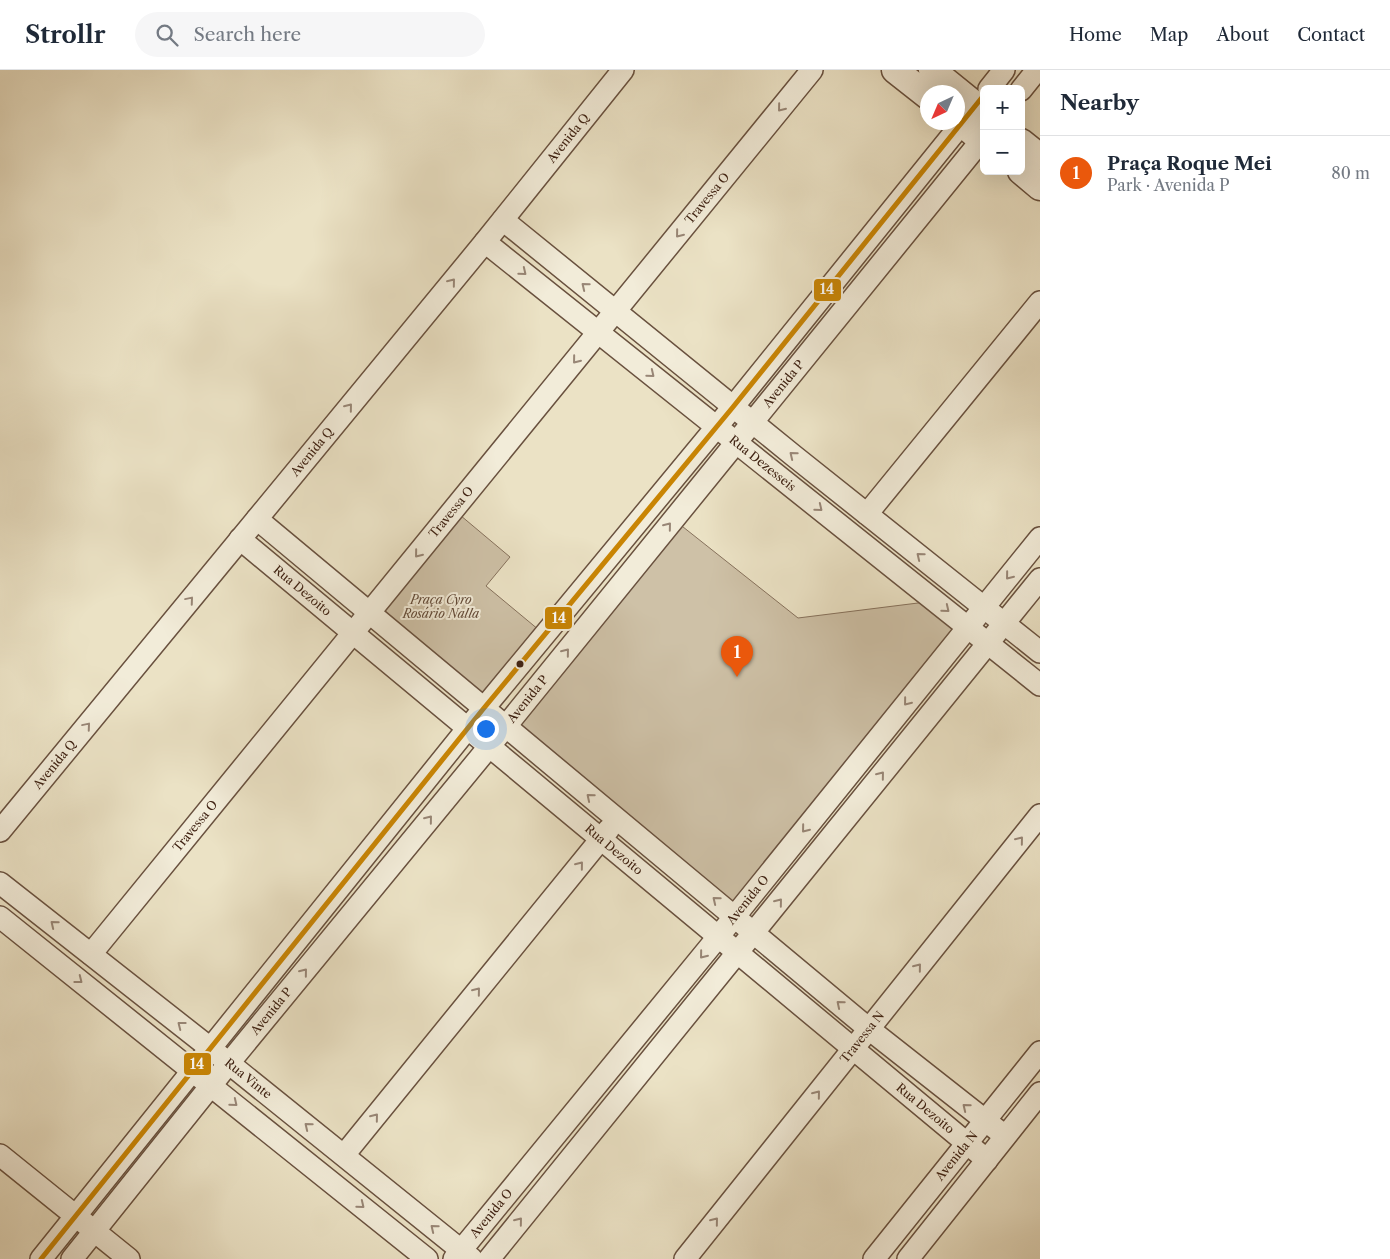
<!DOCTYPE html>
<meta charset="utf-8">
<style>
:root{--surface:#fff;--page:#f6f6f7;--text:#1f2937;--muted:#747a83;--line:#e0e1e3;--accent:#ea580c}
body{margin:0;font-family:"Libre Caslon Text",serif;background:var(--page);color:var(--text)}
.controls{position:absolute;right:15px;top:15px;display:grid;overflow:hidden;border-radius:8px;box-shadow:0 5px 20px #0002}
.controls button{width:45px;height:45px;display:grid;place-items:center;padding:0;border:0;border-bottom:1px solid var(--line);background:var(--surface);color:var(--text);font:25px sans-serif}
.compass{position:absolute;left:920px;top:15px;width:45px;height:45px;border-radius:50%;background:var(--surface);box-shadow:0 5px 20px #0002;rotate:224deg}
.you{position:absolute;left:485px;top:658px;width:18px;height:18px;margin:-12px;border:4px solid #fff;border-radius:50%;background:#1a73e8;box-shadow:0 0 0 8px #1a73e833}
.badge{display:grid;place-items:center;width:32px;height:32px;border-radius:50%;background:var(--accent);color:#fff;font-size:16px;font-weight:700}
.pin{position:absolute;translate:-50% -41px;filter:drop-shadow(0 1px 2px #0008)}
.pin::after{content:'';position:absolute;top:26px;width:18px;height:15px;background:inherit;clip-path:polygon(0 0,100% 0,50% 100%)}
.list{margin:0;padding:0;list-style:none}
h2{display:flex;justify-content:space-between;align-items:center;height:65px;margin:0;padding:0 20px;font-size:21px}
h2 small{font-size:16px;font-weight:400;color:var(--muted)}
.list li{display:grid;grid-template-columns:32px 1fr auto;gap:15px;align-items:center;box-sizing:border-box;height:75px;padding:0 20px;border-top:1px solid var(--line)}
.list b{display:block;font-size:19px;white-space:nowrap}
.list p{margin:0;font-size:16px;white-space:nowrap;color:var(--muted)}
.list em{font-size:16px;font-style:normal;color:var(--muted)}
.icon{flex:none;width:28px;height:28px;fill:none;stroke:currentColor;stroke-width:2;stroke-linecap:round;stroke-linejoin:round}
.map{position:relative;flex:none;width:1040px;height:1189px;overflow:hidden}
header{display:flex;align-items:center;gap:30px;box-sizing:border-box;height:70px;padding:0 25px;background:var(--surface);border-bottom:1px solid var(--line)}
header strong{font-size:24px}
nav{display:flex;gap:28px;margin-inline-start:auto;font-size:18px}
.search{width:350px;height:45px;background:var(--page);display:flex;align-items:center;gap:12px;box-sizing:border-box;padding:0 18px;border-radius:28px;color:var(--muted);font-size:19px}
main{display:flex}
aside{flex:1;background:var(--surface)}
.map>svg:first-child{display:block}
</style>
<header>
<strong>Strollr</strong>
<div class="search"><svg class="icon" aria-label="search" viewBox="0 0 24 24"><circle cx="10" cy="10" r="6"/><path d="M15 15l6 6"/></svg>Search here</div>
<nav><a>Home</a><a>Map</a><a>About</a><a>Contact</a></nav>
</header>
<main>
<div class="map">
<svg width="1040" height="1189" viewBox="0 0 1040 1189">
<rect width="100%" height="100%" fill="#ebe2c5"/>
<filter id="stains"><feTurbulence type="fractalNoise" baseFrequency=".004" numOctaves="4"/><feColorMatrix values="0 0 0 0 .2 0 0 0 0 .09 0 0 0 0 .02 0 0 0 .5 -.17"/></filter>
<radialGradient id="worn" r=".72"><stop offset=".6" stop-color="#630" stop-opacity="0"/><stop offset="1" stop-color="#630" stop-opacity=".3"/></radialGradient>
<g fill="#cec1a7" stroke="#86715c">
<polygon points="454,440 510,487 486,516 545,565 484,638 370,543"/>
<polygon points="673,449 798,548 934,531 968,557 735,845 506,656"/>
</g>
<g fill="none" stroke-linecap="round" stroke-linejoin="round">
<defs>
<g id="minor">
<polyline points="989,19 1004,0"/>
<polyline points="1021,20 1037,0"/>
<polyline points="503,150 794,386 1040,582"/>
<path id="s1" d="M485 172 1040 615"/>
<polyline points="867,444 1040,232"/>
<polyline points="257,449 869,959 1005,1066"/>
<path id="s2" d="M240 469 987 1090"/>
<path id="s3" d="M0 761 485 172 623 0"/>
<path id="s4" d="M0 813 210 978 472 1189"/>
<polyline points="0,847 427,1189"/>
<path id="s5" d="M91 884 812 0"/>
<polyline points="0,1085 129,1189"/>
<polyline points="344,1085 609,759"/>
<polyline points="41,1189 484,638 733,337 971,42"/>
<path id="s6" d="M72 1189 229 993 506 656 984 67"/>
<path id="s7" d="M454 1189 718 867 1040 468"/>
<polyline points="489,1189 1040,509"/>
<path id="s8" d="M685 1189 1040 745"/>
<path id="s9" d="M874 1189 1040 982"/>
<polyline points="908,1189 1040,1023"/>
</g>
<g id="tertiary">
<polyline points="895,0 928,26"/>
<polyline points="932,0 984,42"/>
<polyline points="958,50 984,72"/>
<polyline points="1021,72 1040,87"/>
<polyline points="1021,101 1040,117"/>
</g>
</defs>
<use href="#minor" stroke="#69513f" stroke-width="24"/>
<use href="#tertiary" stroke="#69513f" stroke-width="29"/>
<use href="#minor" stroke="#f2ecd9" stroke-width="21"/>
<use href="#tertiary" stroke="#f2ecd9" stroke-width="26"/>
<defs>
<polyline id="bus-1" points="41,1189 484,638 733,337 984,25"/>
</defs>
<use href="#bus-1" stroke="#f2ecd9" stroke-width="9"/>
<use href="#bus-1" stroke="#c98504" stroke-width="5"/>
</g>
<defs><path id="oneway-chevron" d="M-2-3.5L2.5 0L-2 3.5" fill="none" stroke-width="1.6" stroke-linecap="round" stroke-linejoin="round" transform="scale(1.25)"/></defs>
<g stroke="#988676">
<use href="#oneway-chevron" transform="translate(781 38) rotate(129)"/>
<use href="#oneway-chevron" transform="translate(679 164) rotate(129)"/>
<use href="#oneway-chevron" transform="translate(523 202) rotate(39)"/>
<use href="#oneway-chevron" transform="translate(452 212) rotate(-51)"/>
<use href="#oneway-chevron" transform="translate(585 216) rotate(-141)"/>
<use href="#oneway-chevron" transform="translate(576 290) rotate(129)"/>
<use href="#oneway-chevron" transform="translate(651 304) rotate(39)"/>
<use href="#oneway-chevron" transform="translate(349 337) rotate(-51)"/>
<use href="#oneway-chevron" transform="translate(793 385) rotate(-141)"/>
<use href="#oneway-chevron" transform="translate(819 438) rotate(39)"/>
<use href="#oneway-chevron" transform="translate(668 456) rotate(-51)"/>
<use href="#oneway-chevron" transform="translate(418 484) rotate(129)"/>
<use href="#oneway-chevron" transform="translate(920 486) rotate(-141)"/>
<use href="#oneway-chevron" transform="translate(1009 506) rotate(129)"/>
<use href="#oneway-chevron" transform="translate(190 530) rotate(-50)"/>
<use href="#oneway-chevron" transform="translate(946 539) rotate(39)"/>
<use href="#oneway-chevron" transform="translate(566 582) rotate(-51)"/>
<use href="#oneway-chevron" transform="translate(907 632) rotate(129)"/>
<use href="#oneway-chevron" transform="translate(87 656) rotate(-50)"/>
<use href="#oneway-chevron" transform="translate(881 705) rotate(-51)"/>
<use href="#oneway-chevron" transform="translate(590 727) rotate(-140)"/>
<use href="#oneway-chevron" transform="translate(429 749) rotate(-51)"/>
<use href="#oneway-chevron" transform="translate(805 759) rotate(129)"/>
<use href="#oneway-chevron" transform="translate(1020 770) rotate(-51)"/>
<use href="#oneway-chevron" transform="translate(580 795) rotate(-51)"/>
<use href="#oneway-chevron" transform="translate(716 830) rotate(-141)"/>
<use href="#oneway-chevron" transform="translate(779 832) rotate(-51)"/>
<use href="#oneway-chevron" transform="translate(54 854) rotate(-141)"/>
<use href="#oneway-chevron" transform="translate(703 885) rotate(129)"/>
<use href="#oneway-chevron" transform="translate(918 897) rotate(-51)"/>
<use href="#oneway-chevron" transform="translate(304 902) rotate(-51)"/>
<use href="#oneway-chevron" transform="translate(79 910) rotate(38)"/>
<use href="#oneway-chevron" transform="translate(477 921) rotate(-51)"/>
<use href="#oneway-chevron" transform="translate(840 934) rotate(-140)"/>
<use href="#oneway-chevron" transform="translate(181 955) rotate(-142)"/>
<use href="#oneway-chevron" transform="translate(817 1024) rotate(-51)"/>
<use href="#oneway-chevron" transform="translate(234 1033) rotate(39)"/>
<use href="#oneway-chevron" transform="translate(966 1037) rotate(-141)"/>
<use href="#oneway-chevron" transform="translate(375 1047) rotate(-51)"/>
<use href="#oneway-chevron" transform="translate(308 1056) rotate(-141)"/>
<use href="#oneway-chevron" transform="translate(361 1135) rotate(39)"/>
<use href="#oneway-chevron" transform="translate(519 1151) rotate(-51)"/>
<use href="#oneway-chevron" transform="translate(715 1151) rotate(-51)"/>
<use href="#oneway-chevron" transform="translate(434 1158) rotate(-141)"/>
</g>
<circle fill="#3e2112" stroke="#f2ecd9" stroke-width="2" cx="520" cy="594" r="4.5"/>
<g text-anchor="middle" stroke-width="4" stroke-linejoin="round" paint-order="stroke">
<g font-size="12" fill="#3e2112" stroke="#f2ecd9">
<text dy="4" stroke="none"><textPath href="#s3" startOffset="896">Avenida Q</textPath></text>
<text dy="4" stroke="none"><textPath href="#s5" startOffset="975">Travessa O</textPath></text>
<text dy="4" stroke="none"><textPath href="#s6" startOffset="1128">Avenida P</textPath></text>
<text dy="4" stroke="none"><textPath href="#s3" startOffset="491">Avenida Q</textPath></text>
<text dy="4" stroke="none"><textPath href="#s1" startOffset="355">Rua Dezesseis</textPath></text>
<text dy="4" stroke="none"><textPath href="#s5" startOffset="570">Travessa O</textPath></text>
<text dy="4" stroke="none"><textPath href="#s2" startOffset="81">Rua Dezoito</textPath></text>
<text dy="4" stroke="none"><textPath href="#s6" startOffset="722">Avenida P</textPath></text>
<text dy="4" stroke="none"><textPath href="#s3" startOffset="86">Avenida Q</textPath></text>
<text dy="4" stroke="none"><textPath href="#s5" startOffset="165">Travessa O</textPath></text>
<text dy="4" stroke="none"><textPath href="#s2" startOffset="486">Rua Dezoito</textPath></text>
<text dy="4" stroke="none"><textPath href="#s7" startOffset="464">Avenida O</textPath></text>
<text dy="4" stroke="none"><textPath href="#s6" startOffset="318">Avenida P</textPath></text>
<text dy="4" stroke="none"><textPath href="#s8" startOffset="284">Travessa N</textPath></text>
<text dy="4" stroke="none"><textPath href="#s4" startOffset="316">Rua Vinte</textPath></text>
<text dy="4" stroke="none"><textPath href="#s2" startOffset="891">Rua Dezoito</textPath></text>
<text dy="4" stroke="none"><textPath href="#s9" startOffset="132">Avenida N</textPath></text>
<text dy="4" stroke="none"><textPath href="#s7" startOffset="59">Avenida O</textPath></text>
</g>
<g font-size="12" font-style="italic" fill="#624937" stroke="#f2ecd9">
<text x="441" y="534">Praça Cyro<tspan x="441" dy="14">Rosário Nalla</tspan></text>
</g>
</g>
<g stroke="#f2ecd9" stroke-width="2">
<rect x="813" y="208" width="29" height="24" rx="5" fill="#c98504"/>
<rect x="544" y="536" width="29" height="24" rx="5" fill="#c98504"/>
<rect x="183" y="982" width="29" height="24" rx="5" fill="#c98504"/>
</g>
<g font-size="14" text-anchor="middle" font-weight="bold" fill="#fff">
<text x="827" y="224">14</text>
<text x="559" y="553">14</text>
<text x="197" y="999">14</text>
</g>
<rect width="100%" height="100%" filter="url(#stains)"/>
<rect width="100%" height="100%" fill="url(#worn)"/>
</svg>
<div class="controls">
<button>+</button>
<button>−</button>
</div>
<svg class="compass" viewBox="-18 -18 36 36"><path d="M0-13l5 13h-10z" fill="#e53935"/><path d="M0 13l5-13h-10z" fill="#747a83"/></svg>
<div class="you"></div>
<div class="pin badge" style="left:737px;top:607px">1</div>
</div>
<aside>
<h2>Nearby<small></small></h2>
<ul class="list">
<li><span class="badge">1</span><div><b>Praça Roque Mei</b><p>Park · Avenida P</p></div><em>80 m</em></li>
</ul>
</aside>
</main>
